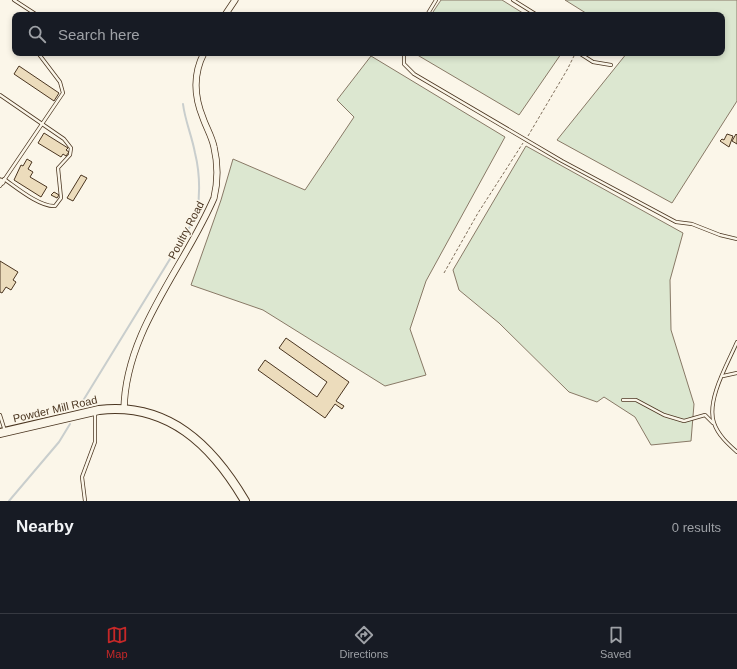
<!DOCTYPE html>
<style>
:root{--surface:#171b24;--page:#20242c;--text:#f1f3f6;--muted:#9ea1a6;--line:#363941;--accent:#c62828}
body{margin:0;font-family:Helvetica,sans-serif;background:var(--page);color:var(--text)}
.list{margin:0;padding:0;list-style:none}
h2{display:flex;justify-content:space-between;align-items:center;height:52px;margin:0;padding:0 16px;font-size:17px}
h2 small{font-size:13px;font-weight:400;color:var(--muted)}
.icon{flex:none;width:22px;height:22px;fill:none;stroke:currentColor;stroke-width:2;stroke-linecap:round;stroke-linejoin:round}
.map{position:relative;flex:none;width:737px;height:501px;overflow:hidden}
.search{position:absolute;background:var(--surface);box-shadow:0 2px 6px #0003;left:12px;right:12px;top:12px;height:44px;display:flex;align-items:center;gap:10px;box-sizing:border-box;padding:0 14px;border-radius:8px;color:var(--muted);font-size:15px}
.sheet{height:112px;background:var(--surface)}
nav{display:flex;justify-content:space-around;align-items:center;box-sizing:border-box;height:56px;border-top:1px solid var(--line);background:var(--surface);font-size:11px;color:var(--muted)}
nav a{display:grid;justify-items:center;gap:2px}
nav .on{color:var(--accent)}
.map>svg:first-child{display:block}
</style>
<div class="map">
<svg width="737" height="501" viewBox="0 0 737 501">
<rect width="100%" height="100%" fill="#fbf6e9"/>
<g fill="#dce7d0" stroke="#887966">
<polygon points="441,0 502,0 526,15 431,15"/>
<polygon points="565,0 737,0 737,101 672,203 557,140 627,53 722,53 722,15 589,15"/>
<polygon points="414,53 561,53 561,54 519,115"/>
<polygon points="371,56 505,137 426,281 410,329 426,375 385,386 263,310 191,285 221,200 233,159 305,190 354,117 337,100"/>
<polygon points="526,146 683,233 670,280 671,330 694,404 691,441 651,445 635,417 604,397 597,402 569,392 499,323 459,290 453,270"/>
</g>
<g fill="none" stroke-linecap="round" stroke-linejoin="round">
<g stroke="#c9cecd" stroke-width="2">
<path d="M81 404 197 215C200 195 200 173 195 153 192 136 185 121 183 104"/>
<polyline points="9,501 59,442 70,424"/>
</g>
</g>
<g fill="#ecdcbc" stroke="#4a3520">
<polygon points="19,66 59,93 54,101 14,74"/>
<polygon points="44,133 68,148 66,150 69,152 66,156 63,154 61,157 38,143"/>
<polygon points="727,134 733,136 729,147 720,141 722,139 724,140"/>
<polygon points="736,134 737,135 737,144 732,141"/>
<polygon points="27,159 32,162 28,169 33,172 30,177 47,187 41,197 14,180 21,165 23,166"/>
<polygon points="81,175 87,178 73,201 67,198"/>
<polygon points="54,192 59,195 57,198 51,195"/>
<polygon points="0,261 18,272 13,280 16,282 11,290 6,287 2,293 0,292"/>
<polygon points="286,338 349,382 336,401 344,406 342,409 335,404 325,418 258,370 265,360 317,397 327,382 279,348"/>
</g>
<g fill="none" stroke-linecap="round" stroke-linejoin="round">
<defs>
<g id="lane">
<polyline points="14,0 37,15"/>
<polyline points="513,0 537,15"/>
<polyline points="427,15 436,0"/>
<polyline points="404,53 404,64 414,74 562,161 676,222 692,224 720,235 737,239"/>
<polyline points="579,53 593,62 611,65"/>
<path d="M0 95 64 139 71 148 70 155 58 168 61 198 55 206C40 207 17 188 4 179"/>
<polyline points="0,186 63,93 60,82 38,53"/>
<path d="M737 342C728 363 706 400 714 423 718 435 728 444 737 452"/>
<polyline points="723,376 737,373"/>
<polyline points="623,400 636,400 664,415 684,421 705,415 713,423"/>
<polyline points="0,415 5,431"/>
<polyline points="85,501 82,477 95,442 95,413"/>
</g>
<g id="street">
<polyline points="225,15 235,0"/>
<polyline points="0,181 2,182"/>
<path d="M124 410C125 331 184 268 214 198 218 181 218 164 214 147 212 137 206 127 203 118 194 96 193 74 204 53"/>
</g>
<path id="secondary" d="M0 433 99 410C168 402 212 445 245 501"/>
</defs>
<use href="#lane" stroke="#4a3520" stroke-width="4"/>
<use href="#street" stroke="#4a3520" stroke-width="7"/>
<use href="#secondary" stroke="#4a3520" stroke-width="10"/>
<g stroke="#7f6f5c" stroke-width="1" stroke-dasharray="3 2" stroke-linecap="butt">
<polyline points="528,136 567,70 575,54"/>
<polyline points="444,273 478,213 523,143"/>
</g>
<use href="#lane" stroke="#fbf6e9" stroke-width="2.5"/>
<use href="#street" stroke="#fbf6e9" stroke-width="5.5"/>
<use href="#secondary" stroke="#fbf6e9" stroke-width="8"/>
</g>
<g text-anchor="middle" stroke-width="3" stroke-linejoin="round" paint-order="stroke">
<g font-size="11" fill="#4a3520" stroke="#fbf6e9">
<text transform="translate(186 230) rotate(-62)" y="4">Poultry Road</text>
<text transform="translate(55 409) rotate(-13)" y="4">Powder Mill Road</text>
</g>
</g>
</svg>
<div class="search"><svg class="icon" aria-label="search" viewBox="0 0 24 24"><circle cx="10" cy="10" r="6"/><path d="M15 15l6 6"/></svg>Search here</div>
</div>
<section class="sheet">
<h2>Nearby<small>0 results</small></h2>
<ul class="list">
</ul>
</section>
<nav>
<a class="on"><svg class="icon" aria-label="map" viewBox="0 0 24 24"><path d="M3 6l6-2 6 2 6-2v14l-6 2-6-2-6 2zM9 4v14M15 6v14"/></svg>Map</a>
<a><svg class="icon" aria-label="directions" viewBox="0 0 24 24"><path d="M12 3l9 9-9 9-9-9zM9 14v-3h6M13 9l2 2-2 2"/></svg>Directions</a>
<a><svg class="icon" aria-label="saved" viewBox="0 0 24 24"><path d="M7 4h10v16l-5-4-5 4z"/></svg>Saved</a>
</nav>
